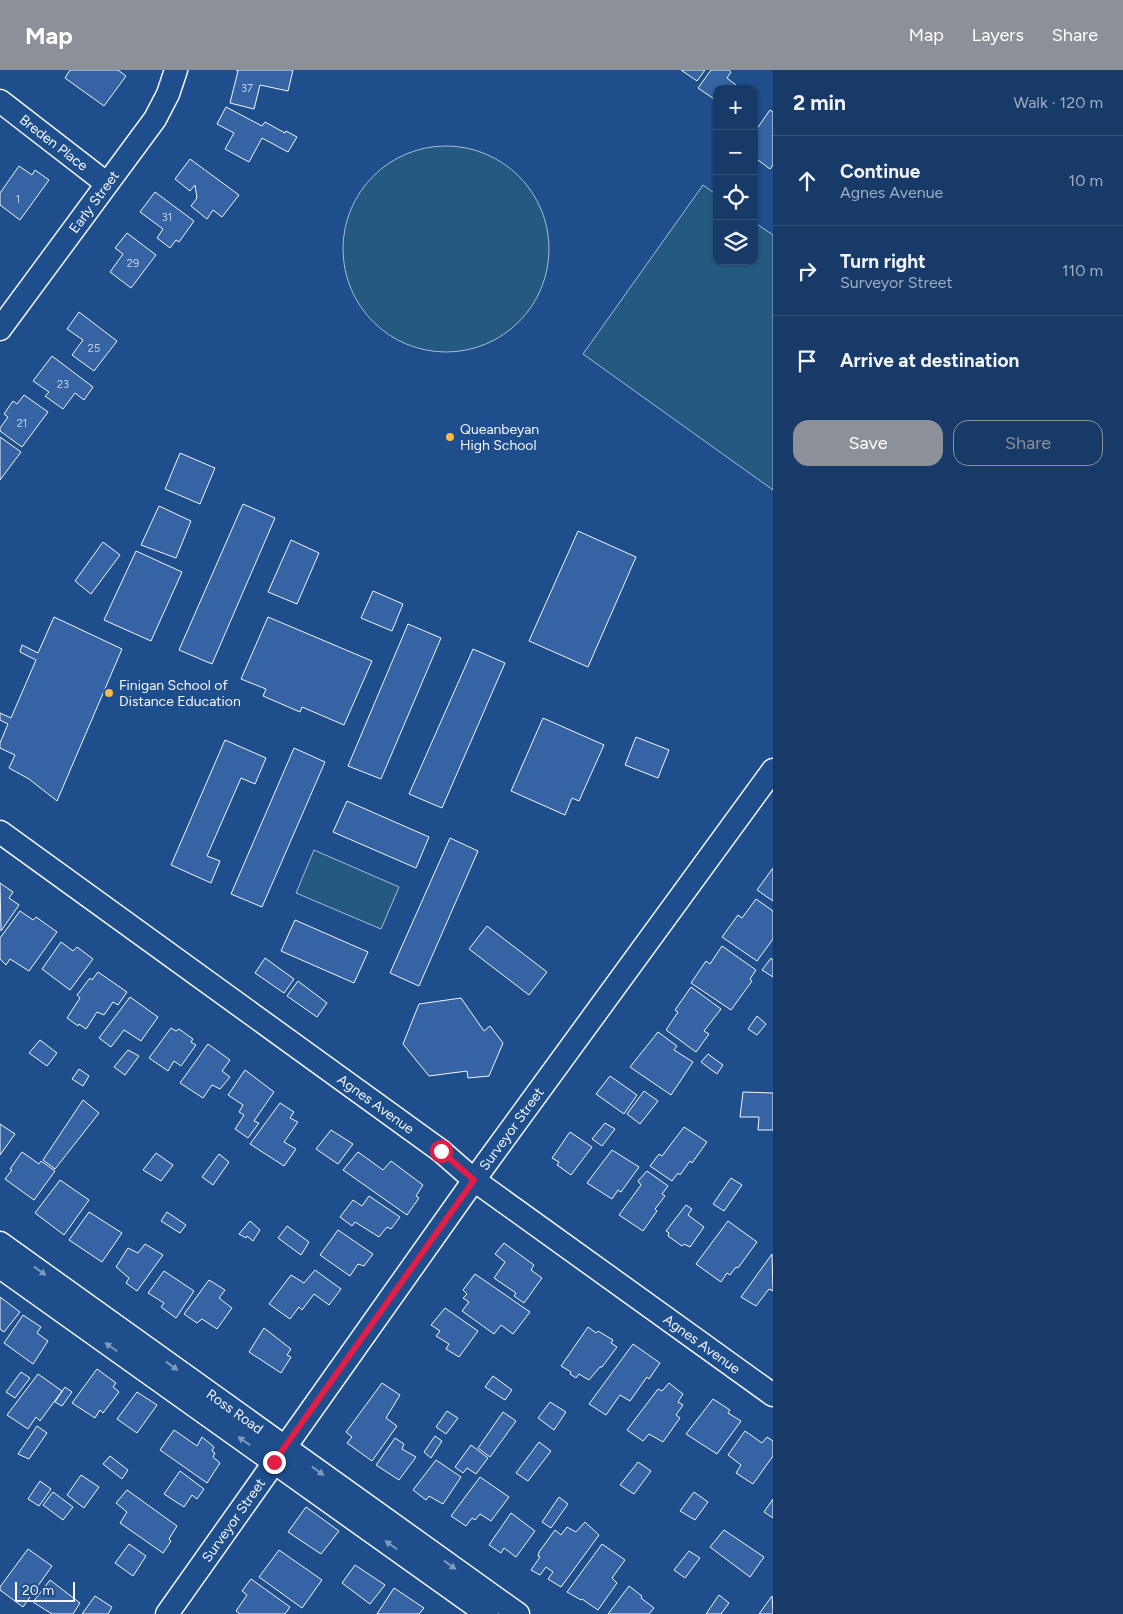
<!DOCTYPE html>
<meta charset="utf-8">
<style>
:root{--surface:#173a69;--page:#244571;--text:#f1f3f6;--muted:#9eadc0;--line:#36547d;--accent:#8c9099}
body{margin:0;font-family:Figtree,sans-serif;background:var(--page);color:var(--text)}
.controls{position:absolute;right:15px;top:15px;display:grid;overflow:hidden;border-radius:10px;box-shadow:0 1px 4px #0004}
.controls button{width:45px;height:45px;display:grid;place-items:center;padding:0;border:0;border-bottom:1px solid var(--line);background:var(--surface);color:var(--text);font:25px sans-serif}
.scale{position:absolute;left:15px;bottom:12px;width:60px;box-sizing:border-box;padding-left:5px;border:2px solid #f2f6ff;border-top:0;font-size:14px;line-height:18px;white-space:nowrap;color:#f2f6ff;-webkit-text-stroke:4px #1f4e8c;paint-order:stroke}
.stop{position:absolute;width:15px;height:15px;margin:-11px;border:4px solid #e11d48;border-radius:50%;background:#fff}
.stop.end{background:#e11d48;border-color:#fff;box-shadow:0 1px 5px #0008}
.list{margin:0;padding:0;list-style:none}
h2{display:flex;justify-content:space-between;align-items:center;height:65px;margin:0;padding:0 20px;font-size:21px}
h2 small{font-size:16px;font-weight:400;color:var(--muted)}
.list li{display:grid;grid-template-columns:32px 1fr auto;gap:15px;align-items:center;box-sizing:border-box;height:90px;padding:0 20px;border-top:1px solid var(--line)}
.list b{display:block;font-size:19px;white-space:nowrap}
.list p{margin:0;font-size:16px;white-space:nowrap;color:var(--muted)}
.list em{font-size:16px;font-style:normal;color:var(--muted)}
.actions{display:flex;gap:10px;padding:15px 20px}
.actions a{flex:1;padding:11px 0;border:1px solid var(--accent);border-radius:15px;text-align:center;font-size:18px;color:var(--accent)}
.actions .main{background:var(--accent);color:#fff}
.icon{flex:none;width:28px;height:28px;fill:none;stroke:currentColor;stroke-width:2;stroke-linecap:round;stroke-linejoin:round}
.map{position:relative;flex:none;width:773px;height:1544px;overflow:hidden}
header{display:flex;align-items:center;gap:30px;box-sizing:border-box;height:70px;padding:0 25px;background:var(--accent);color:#fff}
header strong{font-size:24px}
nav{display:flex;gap:28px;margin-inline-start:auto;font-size:18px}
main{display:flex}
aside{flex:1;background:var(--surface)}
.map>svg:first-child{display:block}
</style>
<header>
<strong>Map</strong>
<nav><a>Map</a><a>Layers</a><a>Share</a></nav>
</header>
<main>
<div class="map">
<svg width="773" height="1544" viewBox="0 0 773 1544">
<rect width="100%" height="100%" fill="#1f4e8c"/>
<g fill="#245a82" stroke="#a8bbd7">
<circle cx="446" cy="179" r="103"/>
<polygon points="703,115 717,125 717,191 754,191 754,152 773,165 773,420 583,284"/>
<polygon points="314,780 399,817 381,859 296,823"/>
</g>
<g fill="#3563a3" stroke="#f2f6ff">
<polygon points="70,0 118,0 126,6 104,36 65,8"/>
<polygon points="236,0 293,0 288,21 260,15 254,39 230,33 238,1"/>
<polygon points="681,0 705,0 697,11"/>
<polygon points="711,0 729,0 731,2 727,8 741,19 717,19 717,31 698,18"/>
<polygon points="226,37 262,56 265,52 285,63 286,61 297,67 288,82 262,68 249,92 225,79 234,63 217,54"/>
<polygon points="770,40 773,42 773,95 770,99 754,87 754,63"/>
<polygon points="190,89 239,125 222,147 213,140 207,149 191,136 197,128 195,115 190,121 175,109"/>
<polygon points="19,96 32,105 35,100 49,110 20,150 0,135 0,123"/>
<polygon points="155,122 194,151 179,172 176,170 170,178 157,168 163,159 140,142"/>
<polygon points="127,163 156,185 131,218 110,202 123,184 115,178"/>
<polygon points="79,242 117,271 94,301 72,285 83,270 67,259"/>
<polygon points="52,286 93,317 84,330 75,323 63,339 45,326 49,322 33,311"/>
<polygon points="24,325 48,342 22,377 0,361 0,358 8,347 4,344 13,331 17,334"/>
<polygon points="0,367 21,382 0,410"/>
<polygon points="180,383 215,398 200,434 165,419"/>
<polygon points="243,434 275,448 212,594 179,580"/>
<polygon points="159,436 191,451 176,488 141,475"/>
<polygon points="578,461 636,487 588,597 529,571"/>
<polygon points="291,470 319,483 297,534 268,522"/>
<polygon points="103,472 120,485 91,524 75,511"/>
<polygon points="136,481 182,502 151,571 104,550"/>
<polygon points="373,521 403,534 392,561 361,548"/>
<polygon points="54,547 122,579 57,731 29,709 9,698 15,685 0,678 0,673 8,654 0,650 0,643 11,648 36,590 20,582 22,575 38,583"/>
<polygon points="268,547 372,591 344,655 302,637 300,642 263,626 266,619 241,609"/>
<polygon points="408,554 441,568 381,709 348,696"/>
<polygon points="473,579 505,593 442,738 409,724"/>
<polygon points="543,648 604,675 579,731 572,728 565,745 511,721"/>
<polygon points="636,667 669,680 658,708 625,695"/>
<polygon points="225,670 266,688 255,714 241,708 207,786 220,791 211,813 171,795"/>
<polygon points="294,678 325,692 262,837 231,824"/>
<polygon points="347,731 429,767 416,798 333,762"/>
<polygon points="450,768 478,781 419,916 390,903"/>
<polygon points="773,798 773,831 757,820"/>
<polygon points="0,813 13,822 9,828 19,835 1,861"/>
<polygon points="756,829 773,841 773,869 757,891 722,867 738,845 742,848"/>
<polygon points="20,841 33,850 36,847 57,862 29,901 10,889 6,895 0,889 0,868"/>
<polygon points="295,850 368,882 354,913 281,881"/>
<polygon points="487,856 547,902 529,925 469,879"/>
<polygon points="61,872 73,881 77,877 93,889 70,920 42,899"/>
<polygon points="722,876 756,900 750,909 752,911 731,940 691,913 706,891 710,894"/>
<polygon points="265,888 294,909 284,923 255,903"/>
<polygon points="771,888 773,890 773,907 762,900"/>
<polygon points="98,902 127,922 118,935 113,932 104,945 97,942 86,959 79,954 78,956 67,948 80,928 77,925 90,908 92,910"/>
<polygon points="298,911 327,933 317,947 287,926"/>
<polygon points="691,917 721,939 704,961 709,964 696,982 666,960 678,942 675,940"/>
<polygon points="130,927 158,947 141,971 124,960 111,977 99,968"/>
<polygon points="461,928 484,961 490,956 503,973 489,1006 468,1008 467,1001 429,1006 403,974 419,934"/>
<polygon points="757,946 766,954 757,965 748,959"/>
<polygon points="171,958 176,961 179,959 193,969 191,972 196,975 181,996 174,991 168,1001 149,988"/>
<polygon points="658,962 677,976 674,980 693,992 671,1025 630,997"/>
<polygon points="40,970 57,983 47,996 29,983"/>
<polygon points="208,974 230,990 222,1001 230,1007 220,1019 212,1015 203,1028 180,1013"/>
<polygon points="128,980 139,986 125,1005 114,997"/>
<polygon points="708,984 723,995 717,1004 701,992"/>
<polygon points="79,999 89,1006 83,1016 72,1009"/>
<polygon points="245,1000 274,1022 254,1051 259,1053 248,1068 235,1059 244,1045 239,1042 243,1035 228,1025"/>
<polygon points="610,1006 637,1025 624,1044 596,1024"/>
<polygon points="644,1021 658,1031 640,1054 627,1044"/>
<polygon points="743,1022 773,1023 773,1060 758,1060 759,1047 740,1047"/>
<polygon points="83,1030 99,1043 55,1099 43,1090"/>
<polygon points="280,1033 294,1042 290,1048 298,1052 284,1072 296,1079 284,1096 250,1074"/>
<polygon points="605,1053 615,1059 602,1076 592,1069"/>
<polygon points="0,1054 15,1064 0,1085"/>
<polygon points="684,1057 707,1072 692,1093 690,1091 680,1105 678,1103 672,1111 650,1096 659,1084 662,1086"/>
<polygon points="331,1060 353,1074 338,1094 316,1079"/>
<polygon points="570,1062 592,1077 571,1105 557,1095 559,1092 552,1088"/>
<polygon points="612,1080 639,1097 621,1122 618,1120 612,1129 587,1113"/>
<polygon points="22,1082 39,1094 41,1091 55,1101 34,1130 5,1109 12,1100 10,1099"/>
<polygon points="358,1082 383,1100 391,1091 423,1115 416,1126 419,1128 407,1145 343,1100"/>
<polygon points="156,1083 173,1095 161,1111 143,1100"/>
<polygon points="219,1084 229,1092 213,1115 202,1107"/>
<polygon points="647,1101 668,1116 662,1124 665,1126 655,1139 657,1141 643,1161 619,1145 641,1115 638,1111"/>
<polygon points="731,1108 742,1115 724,1141 713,1134"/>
<polygon points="60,1110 89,1130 64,1165 35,1143"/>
<polygon points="369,1126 400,1147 391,1159 387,1157 379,1167 355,1152 352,1156 340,1147 353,1130 362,1136"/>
<polygon points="686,1135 692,1139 688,1145 704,1157 690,1177 684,1174 682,1176 668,1166 669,1163 666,1161"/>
<polygon points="89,1142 122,1163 102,1192 69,1170"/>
<polygon points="167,1142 186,1155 180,1163 161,1151"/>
<polygon points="250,1151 260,1160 253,1171 247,1166 246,1168 239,1164"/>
<polygon points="728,1151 757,1172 738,1198 736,1197 730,1205 727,1203 721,1212 696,1194"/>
<polygon points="287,1156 309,1172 301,1185 278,1168"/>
<polygon points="338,1160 373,1184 364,1196 358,1194 350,1206 320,1185"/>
<polygon points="504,1173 534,1195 531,1200 542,1208 524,1233 514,1226 516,1223 494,1208 505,1192 495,1184"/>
<polygon points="145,1174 163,1185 137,1221 126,1213 129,1208 116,1197 128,1178 138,1183"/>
<polygon points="772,1184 773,1221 769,1219 756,1236 741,1227"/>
<polygon points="315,1200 341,1219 329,1235 314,1224 302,1240 299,1237 290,1249 269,1234 291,1205 304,1213"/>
<polygon points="164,1201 194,1221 176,1248 161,1237 164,1233 148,1223"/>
<polygon points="475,1204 530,1242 513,1264 501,1255 494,1264 462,1241 469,1232 463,1228 467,1224 463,1220"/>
<polygon points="209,1210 225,1220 219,1228 232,1238 217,1259 202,1249 197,1253 184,1244"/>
<polygon points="0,1227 20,1242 4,1262 0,1259"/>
<polygon points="445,1238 478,1261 459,1287 446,1279 449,1274 436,1266 440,1261 431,1255"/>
<polygon points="23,1245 41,1257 37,1263 48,1271 33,1294 4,1273"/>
<polygon points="588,1257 596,1263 598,1261 613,1270 611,1273 617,1277 602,1297 600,1297 589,1310 579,1304 576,1308 570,1304 571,1302 561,1296"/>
<polygon points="264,1258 291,1279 287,1285 291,1287 281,1303 249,1282"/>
<polygon points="633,1274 660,1293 649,1309 647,1307 630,1331 620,1325 606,1345 589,1334"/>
<polygon points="97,1299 116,1313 113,1317 119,1322 103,1343 100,1340 95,1348 72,1333"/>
<polygon points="21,1302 30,1308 15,1328 6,1322"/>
<polygon points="38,1304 62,1321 40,1351 36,1347 28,1359 7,1345"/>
<polygon points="493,1306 512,1320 505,1330 485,1317"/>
<polygon points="382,1313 400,1325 386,1348 397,1356 372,1391 347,1373 352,1367 346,1362"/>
<polygon points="669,1313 683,1324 678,1332 683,1335 676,1345 680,1348 663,1372 649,1364 643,1371 627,1360 658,1319 662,1321"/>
<polygon points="65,1317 72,1322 62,1336 55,1332"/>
<polygon points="137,1322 157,1335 137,1363 117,1349"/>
<polygon points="713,1329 730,1340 728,1343 741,1351 717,1384 686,1364"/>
<polygon points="550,1332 566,1342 554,1360 538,1348"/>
<polygon points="447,1341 458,1348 446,1364 436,1357"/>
<polygon points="503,1342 516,1351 490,1387 478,1378"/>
<polygon points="37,1356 47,1363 29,1389 18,1384"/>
<polygon points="174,1360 197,1376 202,1367 214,1377 212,1381 215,1383 213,1387 220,1393 207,1413 160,1380"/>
<polygon points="745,1361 762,1373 767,1367 773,1371 773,1386 753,1414 736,1403 741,1395 728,1385"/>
<polygon points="435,1366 442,1371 431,1388 424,1382"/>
<polygon points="395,1368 404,1374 402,1379 416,1387 399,1410 376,1395"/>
<polygon points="539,1372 551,1381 528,1411 516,1403"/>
<polygon points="471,1375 488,1388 476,1404 467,1398 463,1403 455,1397"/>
<polygon points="110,1386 128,1400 122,1409 103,1394"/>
<polygon points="436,1390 461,1407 443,1434 429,1426 426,1430 413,1420"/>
<polygon points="638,1392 651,1401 634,1424 620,1415"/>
<polygon points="180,1401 204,1419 197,1429 192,1425 184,1437 164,1424"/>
<polygon points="81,1405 99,1417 84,1438 67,1425"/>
<polygon points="480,1407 509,1427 491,1451 480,1444 475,1450 472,1448 466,1456 451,1446"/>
<polygon points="40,1411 51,1419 39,1436 28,1429"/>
<polygon points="127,1420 177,1456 169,1469 171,1471 163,1483 120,1453 127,1442 116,1433"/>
<polygon points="53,1422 73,1437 63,1450 43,1435"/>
<polygon points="694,1422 708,1432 695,1450 680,1441"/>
<polygon points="559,1427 568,1434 551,1458 542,1452"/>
<polygon points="773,1429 773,1448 764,1442"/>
<polygon points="306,1437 339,1461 321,1484 288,1462"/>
<polygon points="511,1443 535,1461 516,1487 504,1478 501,1483 489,1475"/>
<polygon points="585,1452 599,1465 561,1517 548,1509 553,1502 546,1497 540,1505 531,1500 540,1487 538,1486 539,1482 555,1460 561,1465 567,1457 576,1462"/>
<polygon points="724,1460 764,1487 750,1507 710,1477"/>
<polygon points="129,1474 146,1486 133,1506 115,1493"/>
<polygon points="602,1474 625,1490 612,1508 617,1513 598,1540 582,1529 581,1530 567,1522"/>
<polygon points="28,1479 52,1496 23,1537 0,1520 0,1517"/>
<polygon points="279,1480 322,1510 302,1538 259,1507"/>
<polygon points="689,1481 700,1488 685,1508 674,1500"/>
<polygon points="355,1495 385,1515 370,1534 342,1513"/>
<polygon points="251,1509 290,1537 285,1544 240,1544 236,1541 247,1525 242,1521"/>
<polygon points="50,1510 80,1533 73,1544 52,1544 33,1532"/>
<polygon points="629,1516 642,1526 641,1528 654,1538 649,1544 608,1544"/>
<polygon points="394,1518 424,1538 419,1544 377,1544"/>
<polygon points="719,1525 729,1533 721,1544 706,1544"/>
<polygon points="95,1526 112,1537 108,1544 82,1544"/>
<polygon points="772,1526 773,1544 759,1544"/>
</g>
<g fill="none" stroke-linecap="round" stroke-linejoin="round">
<defs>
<g id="minor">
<path id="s1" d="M0 31 106 113"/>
<path id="s2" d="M0 259 155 49 168 24 176 0"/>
<path id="s3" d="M0 762 441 1081 474 1110 773 1325"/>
<path id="s4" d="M0 1173 518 1544"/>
<polyline points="0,1197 487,1544"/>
<path id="s5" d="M167 1544 474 1110 773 700"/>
</g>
</defs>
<use href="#minor" stroke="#f2f6ff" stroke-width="25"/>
<use href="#minor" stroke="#1f4e8c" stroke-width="22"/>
</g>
<defs><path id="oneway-solid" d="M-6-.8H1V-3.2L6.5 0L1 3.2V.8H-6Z" transform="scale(1.25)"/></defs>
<g fill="#7e9ac0">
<use href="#oneway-solid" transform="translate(40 1201) rotate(36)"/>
<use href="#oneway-solid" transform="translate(111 1277) rotate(-145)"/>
<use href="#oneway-solid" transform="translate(172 1296) rotate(36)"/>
<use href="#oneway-solid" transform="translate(244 1371) rotate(-145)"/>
<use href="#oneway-solid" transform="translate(318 1401) rotate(36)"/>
<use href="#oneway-solid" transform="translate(391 1475) rotate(-145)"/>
<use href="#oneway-solid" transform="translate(450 1495) rotate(36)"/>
</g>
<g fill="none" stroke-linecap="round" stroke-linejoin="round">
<polyline stroke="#e11d48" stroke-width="6" points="274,1392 474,1110 441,1081"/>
</g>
<g fill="#ffb74d" stroke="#1f4e8c" stroke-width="2">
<circle cx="450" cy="367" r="5"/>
<circle cx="109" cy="623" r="5"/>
</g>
<g text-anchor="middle" stroke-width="4" stroke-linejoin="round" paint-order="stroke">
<g font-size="11" fill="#c3d1e8">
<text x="247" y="22">37</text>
<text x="18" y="133">1</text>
<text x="167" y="151">31</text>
<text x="133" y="197">29</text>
<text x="94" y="282">25</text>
<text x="63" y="318">23</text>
<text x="22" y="357">21</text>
</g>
<g font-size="14" fill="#f2f6ff" stroke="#1f4e8c">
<text dy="5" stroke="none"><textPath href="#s1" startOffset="68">Breden Place</textPath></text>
<text dy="5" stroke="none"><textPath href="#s2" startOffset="158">Early Street</textPath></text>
<text dy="5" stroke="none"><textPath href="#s3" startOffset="464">Agnes Avenue</textPath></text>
<text dy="5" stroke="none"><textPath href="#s5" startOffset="595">Surveyor Street</textPath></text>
<text dy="5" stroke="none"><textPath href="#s3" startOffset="869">Agnes Avenue</textPath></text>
<text dy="5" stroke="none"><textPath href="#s4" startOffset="289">Ross Road</textPath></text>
<text dy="5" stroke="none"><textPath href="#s5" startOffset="115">Surveyor Street</textPath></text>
</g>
<g font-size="14" fill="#f2f6ff" stroke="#1f4e8c" text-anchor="start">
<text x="460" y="364">Queanbeyan<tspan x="460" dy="16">High School</tspan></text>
<text x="119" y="620">Finigan School of<tspan x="119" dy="16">Distance Education</tspan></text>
</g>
</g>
</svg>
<div class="controls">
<button>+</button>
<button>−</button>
<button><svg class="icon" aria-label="locate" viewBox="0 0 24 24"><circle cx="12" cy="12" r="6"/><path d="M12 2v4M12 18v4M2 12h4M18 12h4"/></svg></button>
<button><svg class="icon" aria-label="layers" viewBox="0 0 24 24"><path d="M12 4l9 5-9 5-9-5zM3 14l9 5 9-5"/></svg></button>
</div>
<div class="scale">20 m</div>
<div class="stop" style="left:441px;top:1081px"></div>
<div class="stop end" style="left:274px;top:1392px"></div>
</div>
<aside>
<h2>2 min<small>Walk · 120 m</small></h2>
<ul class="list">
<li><svg class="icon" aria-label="ahead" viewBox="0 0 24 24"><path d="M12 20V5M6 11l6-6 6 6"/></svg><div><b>Continue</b><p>Agnes Avenue</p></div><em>10 m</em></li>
<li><svg class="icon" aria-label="right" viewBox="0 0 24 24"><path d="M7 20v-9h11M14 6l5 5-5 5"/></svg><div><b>Turn right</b><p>Surveyor Street</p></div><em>110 m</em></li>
<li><svg class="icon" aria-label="arrive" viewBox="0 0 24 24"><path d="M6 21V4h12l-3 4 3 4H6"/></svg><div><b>Arrive at destination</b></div></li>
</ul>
<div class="actions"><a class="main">Save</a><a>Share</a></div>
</aside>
</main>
